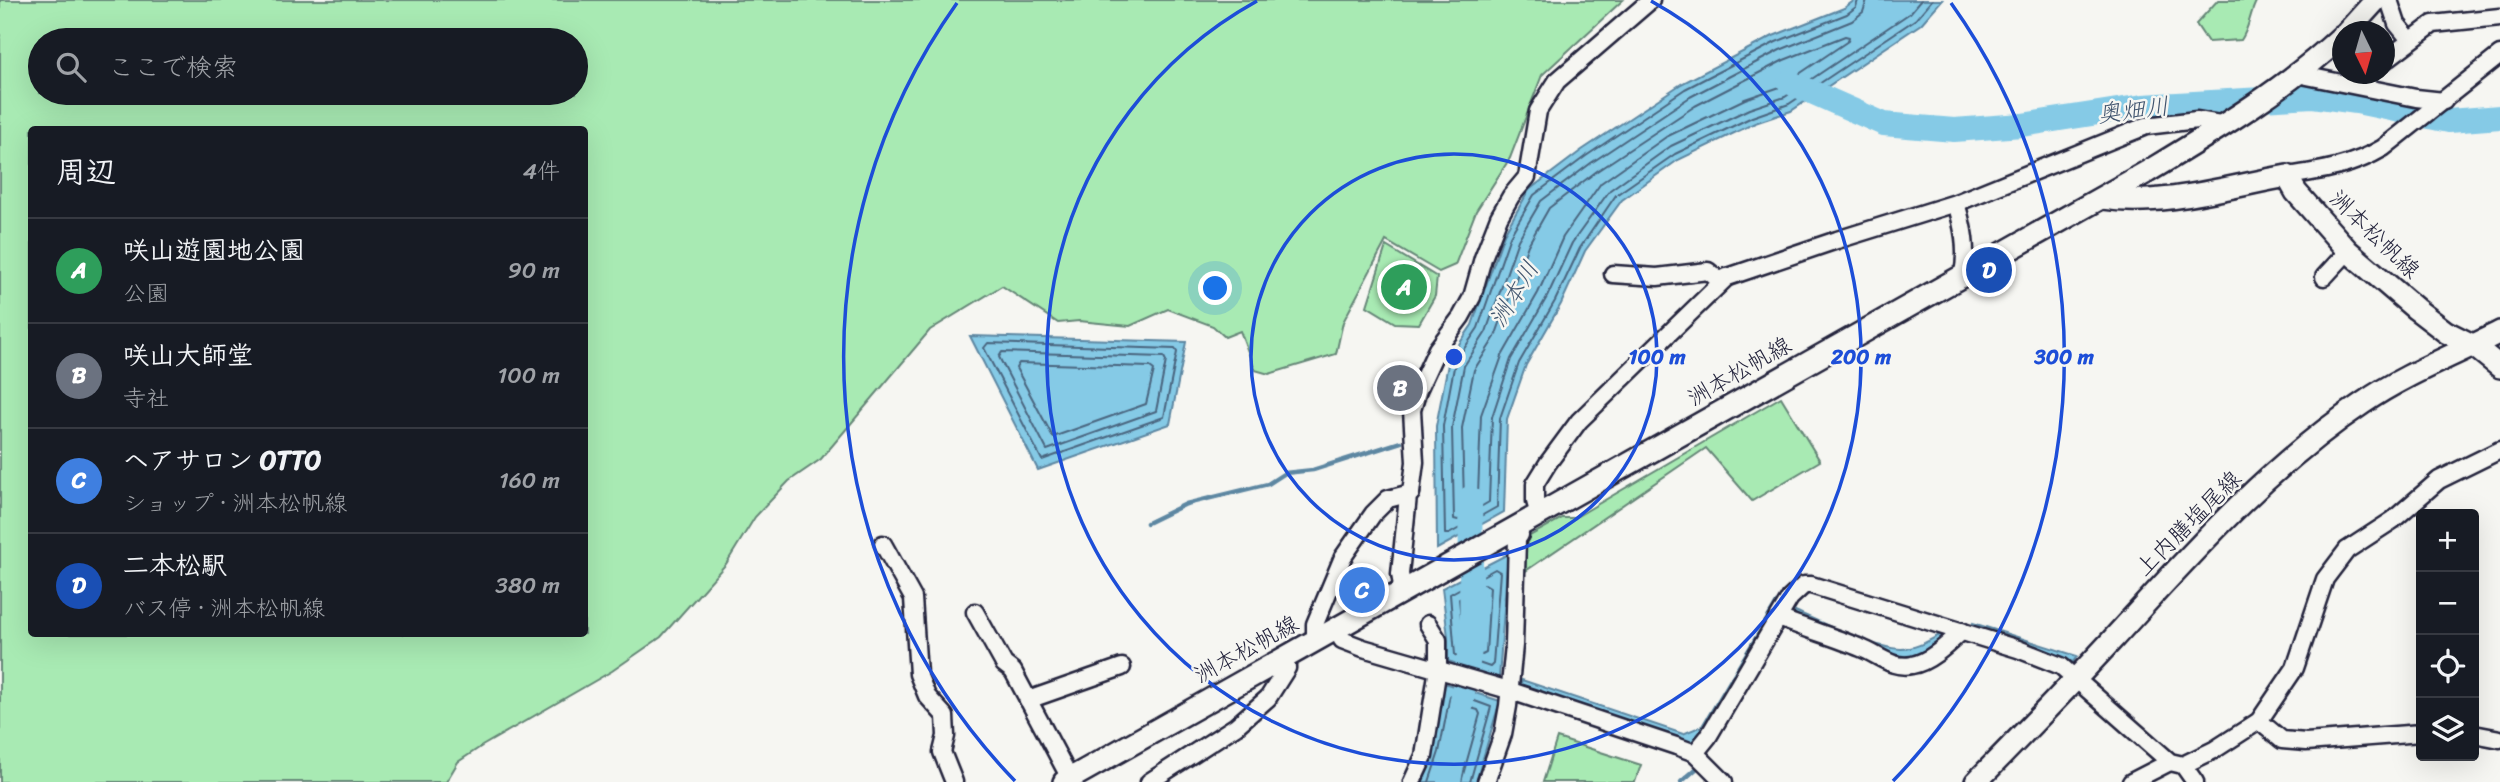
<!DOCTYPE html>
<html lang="ja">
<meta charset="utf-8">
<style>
:root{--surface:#171b24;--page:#20242c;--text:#f1f3f6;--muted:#9ea1a6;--line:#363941;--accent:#db2777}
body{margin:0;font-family:Sriracha,"Klee One",sans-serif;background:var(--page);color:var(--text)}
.controls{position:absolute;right:21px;bottom:21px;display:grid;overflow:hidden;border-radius:7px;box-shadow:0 7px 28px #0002}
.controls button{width:63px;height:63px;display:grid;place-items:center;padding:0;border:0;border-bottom:2px solid var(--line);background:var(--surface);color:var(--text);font:35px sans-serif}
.compass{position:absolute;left:2332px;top:21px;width:63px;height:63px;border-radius:50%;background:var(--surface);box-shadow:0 7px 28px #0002;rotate:175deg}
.you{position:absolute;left:1216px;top:289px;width:24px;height:24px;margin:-18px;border:5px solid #fff;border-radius:50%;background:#1a73e8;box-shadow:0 0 0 10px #1a73e833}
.badge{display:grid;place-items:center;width:46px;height:46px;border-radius:50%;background:var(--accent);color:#fff;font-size:23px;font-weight:700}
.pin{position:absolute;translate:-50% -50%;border:4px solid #fff;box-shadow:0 2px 7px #0006}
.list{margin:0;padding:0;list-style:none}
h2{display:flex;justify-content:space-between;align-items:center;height:91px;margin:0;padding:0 28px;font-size:30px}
h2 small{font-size:23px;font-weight:400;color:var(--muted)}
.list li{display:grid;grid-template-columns:46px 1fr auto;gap:21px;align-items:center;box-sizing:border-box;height:105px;padding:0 28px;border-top:2px solid var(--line)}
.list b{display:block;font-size:26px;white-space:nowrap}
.list p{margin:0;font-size:23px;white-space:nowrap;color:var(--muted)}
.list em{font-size:23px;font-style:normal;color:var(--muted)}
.icon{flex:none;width:38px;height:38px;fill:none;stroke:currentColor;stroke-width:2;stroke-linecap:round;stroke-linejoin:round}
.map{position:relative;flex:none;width:2500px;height:782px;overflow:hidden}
.search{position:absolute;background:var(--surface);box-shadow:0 7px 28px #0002;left:28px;top:28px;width:560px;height:77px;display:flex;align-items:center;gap:18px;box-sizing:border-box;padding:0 24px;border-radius:38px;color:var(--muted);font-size:26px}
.panel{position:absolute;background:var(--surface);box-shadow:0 7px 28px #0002;left:28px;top:126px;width:560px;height:511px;border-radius:7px}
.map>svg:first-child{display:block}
</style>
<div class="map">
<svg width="2500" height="782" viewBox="0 0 2500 782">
<rect width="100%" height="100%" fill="#f6f6f2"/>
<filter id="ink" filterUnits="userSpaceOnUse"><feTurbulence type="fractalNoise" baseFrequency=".0143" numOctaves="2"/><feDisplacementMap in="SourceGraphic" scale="14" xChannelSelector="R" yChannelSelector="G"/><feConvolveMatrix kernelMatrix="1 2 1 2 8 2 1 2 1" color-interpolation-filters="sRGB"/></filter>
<g filter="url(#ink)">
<g fill="#a8eab3" stroke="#658677" stroke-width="2" fill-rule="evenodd">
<path d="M0 0H1623L1542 75 1510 158 1476 211 1455 265 1439 272 1386 241 1343 322 1336 354 1269 374 1255 370 1240 331 1225 337 1213 326 1168 309 1130 326 1079 321 1058 323 1002 286 930 330 821 459 789 481 755 517 726 564 661 637 612 671 482 746 458 762 446 782H0ZM40 40H576V93H40ZM32 130H584V634H32Z"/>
<path d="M2218 0H2257C2249 14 2250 27 2241 40L2208 42 2196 24Z"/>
<polygon points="1386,246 1437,277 1435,296 1419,324 1395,323 1367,306"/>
<polygon points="1781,397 1820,461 1752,501 1706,448 1524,572 1524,539 1562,518 1574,518"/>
<polygon points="1557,738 1641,765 1635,782 1543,782"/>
</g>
<g fill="#85cae6" stroke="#5d87a2" stroke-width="2">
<polygon points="1855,0 1942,0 1921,24 1791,111 1755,123 1678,160 1622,200 1585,251 1561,304 1526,365 1507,419 1504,512 1437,549 1436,426 1449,359 1472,325 1504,234 1529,190 1582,150 1681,84 1773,36 1844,8"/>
<polygon points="970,336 1186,342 1170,424 1038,470"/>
<polygon points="1508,554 1499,678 1448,661 1448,637 1442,588"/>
<polygon points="1776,602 1781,606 1706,735 1695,743 1682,744 1519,689 1522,680 1683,734 1702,726"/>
<path d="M1795 611C1823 623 1872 648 1901 649 1916 649 1930 640 1943 633L1946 638C1936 644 1926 654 1913 656 1883 660 1823 629 1794 617Z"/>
<polygon points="1973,623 2077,656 2073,662 2033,646 1972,628"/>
<polygon points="1444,683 1500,701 1476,782 1422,782 1433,750"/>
</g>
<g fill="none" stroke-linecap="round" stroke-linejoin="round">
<g stroke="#4a657f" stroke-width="2">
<polyline points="1858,0 1856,7 1847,14 1776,42 1685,89 1586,156 1534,195 1510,236 1478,328 1455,362 1443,426 1445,534 1449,534 1497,507 1500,418 1519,363 1555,301 1580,248 1616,195 1675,154 1752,117 1789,104 1916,19 1932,0"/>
<polyline points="1867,0 1863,12 1852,21 1780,50 1690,97 1591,163 1541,201 1518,240 1486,332 1464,366 1452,427 1454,519 1458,520 1489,502 1492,417 1511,359 1547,297 1572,243 1610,190 1671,146 1749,109 1785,97 1910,13 1921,0"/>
<polygon points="1845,36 1849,37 1848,41 1780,87 1745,99 1666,137 1601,183 1563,237 1538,293 1502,356 1481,415 1478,495 1468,502 1464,501 1462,428 1474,370 1495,337 1528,245 1549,208 1597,171 1695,106 1784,60"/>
<polygon points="988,343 1175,349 1177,352 1164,417 1042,460 984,348"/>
<polygon points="1002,352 1164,357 1166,361 1156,411 1047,450 999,357"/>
<polygon points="1019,363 1150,367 1154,370 1146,404 1053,437 1016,368"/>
<polygon points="1495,569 1500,572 1493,664 1490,667 1455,655 1450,594"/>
<polygon points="1485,584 1490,587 1486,653 1482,655 1464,648 1459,599"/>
<polyline points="1429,782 1439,752 1450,696 1453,693 1491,707 1470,782"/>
<polyline points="1439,782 1448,754 1457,708 1460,705 1478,710 1480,714 1461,782"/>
</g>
<g stroke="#5d87a2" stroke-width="4.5">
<polyline points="1147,523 1186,504 1268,484 1285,473 1313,470 1401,442"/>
<polyline points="1681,782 1696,769"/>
</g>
<g stroke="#85cae6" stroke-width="24">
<polyline points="1789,82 1884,124 1954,130 2022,125 2143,106 2313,96 2357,102 2449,121 2500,117"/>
<polyline points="1449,782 1472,637 1470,498"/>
</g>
<defs>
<g id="minor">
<polyline points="2389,0 2397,24 2410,40"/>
<polyline points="2384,61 2433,24 2500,17"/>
<polyline points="2297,74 2416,98 2444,101"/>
<path d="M2287 176C2321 171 2353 166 2383 148L2500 55"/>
<path d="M1956 203C1963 226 1968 249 1963 274"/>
<polyline points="1613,274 1657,277 1708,271 1719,280 1837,240 1956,203 2146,126 2197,120 2226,125"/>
<polyline points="2324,277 2348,251"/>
<polyline points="1539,515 1535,501 1535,484 1548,463 1579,421 1727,277"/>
<polyline points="883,544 913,598 918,674 927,696 945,716 946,736 942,752 954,782"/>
<polyline points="1403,591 1400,574 1408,496 1411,493 1415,462 1412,410 1418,390 1437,349 1461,317 1472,297 1483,258 1499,217 1511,196 1527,177 1538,111 1557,81 1651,0"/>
<polyline points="975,612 1004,664 1013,671 1072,782"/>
<path d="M1779 618C1806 629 1834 637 1861 648 1879 655 1892 669 1912 665 1930 662 1948 644 1962 631"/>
<polyline points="1336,629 1342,640 1363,648 1505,689 1676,746 1695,753 1724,782"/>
<polyline points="1315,640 1315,624 1343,557 1373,514 1388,499 1411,493"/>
<polyline points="1028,700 1122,667"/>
<polyline points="2259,721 2282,740 2306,742 2421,733"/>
<polyline points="2474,734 2500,739"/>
<polyline points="1695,753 1708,737 1790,598 1804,585 1811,585 2018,649 2061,666 2170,762 2183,765 2214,750 2259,721 2295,668 2325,579 2347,550 2393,520 2439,480 2500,450"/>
<polyline points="2183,765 2195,782"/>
<polyline points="1149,782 1236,726 1268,698 1287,668 1282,659"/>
<polyline points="1412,782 1424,756 1438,668 1438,640 1428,624"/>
<polyline points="1486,782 1503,734 1508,706 1514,645 1517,539 1520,535"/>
<polyline points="2131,782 2170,762"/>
</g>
<g id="secondary">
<polyline points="2347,32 2376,0"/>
<path d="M2102 198C2163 207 2227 187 2287 176L2296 192 2348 251 2416 309 2446 332 2474 346 2500 367"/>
<path d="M1064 782 2147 172C2215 131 2284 90 2342 36"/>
<path d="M1976 782C2022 735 2068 688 2112 640 2190 555 2267 467 2363 403 2405 374 2455 355 2500 332"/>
</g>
</defs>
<use href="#minor" stroke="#22223b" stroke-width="21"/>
<use href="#secondary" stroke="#22223b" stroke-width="26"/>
<use href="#minor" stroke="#f6f6f2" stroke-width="16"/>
<use href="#secondary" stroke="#f6f6f2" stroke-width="21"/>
</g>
</g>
<g fill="none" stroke="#1d4ed8" stroke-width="3.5">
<circle cx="1454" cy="357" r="203"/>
<path d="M1651 1A407 407 0 1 1 1257 1"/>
<path d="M1015 781A610 610 0 0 1 957 3M1951 3A610 610 0 0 1 1893 781"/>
</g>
<g text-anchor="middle" stroke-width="5" stroke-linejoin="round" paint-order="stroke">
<g font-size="23" fill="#22223b" stroke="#f6f6f2">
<text transform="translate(2375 234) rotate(44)" y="8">洲本松帆線</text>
<text transform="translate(1739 371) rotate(-30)" y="8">洲本松帆線</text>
<text transform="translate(2188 523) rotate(-45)" y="8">上内膳塩尾線</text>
<text transform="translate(1246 649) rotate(-29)" y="8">洲本松帆線</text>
</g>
<g font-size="24" font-style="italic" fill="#40546e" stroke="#f6f6f2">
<text transform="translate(2133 110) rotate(-7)" y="8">奥畑川</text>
<text transform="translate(1514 294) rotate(-59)" y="8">洲本川</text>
</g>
</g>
<circle cx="1454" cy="357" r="10" fill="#1d4ed8" stroke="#f6f6f2" stroke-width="3.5"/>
<g font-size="21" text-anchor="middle" font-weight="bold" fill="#1d4ed8" stroke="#f6f6f2" stroke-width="5" stroke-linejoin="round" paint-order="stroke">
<text x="1657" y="364">100 m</text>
<text x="1861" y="364">200 m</text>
<text x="2064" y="364">300 m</text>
</g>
</svg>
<div class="controls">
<button>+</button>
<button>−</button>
<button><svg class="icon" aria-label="locate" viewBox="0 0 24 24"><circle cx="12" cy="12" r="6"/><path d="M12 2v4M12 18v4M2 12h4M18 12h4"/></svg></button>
<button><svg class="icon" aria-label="layers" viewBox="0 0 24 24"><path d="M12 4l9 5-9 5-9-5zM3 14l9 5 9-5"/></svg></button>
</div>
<svg class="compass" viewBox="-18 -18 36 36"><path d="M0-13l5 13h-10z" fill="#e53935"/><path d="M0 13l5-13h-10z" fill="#9ea1a6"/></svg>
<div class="you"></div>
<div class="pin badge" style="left:1404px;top:287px;background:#2e9e5b">A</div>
<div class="pin badge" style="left:1400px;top:388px;background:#6b7280">B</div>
<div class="pin badge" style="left:1362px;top:590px;background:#3f7fe0">C</div>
<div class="pin badge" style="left:1989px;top:270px;background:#1a4fb4">D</div>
<div class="search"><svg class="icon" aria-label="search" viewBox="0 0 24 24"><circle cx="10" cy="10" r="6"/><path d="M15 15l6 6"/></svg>ここで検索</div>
<section class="panel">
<h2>周辺<small>4件</small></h2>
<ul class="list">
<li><span class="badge" style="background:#2e9e5b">A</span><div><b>咲山遊園地公園</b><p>公園</p></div><em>90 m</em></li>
<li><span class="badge" style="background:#6b7280">B</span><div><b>咲山大師堂</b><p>寺社</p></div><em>100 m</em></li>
<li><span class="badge" style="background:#3f7fe0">C</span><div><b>ヘアサロン OTTO</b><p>ショップ · 洲本松帆線</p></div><em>160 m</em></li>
<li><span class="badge" style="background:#1a4fb4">D</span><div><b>二本松駅</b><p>バス停 · 洲本松帆線</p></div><em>380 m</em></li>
</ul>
</section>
</div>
